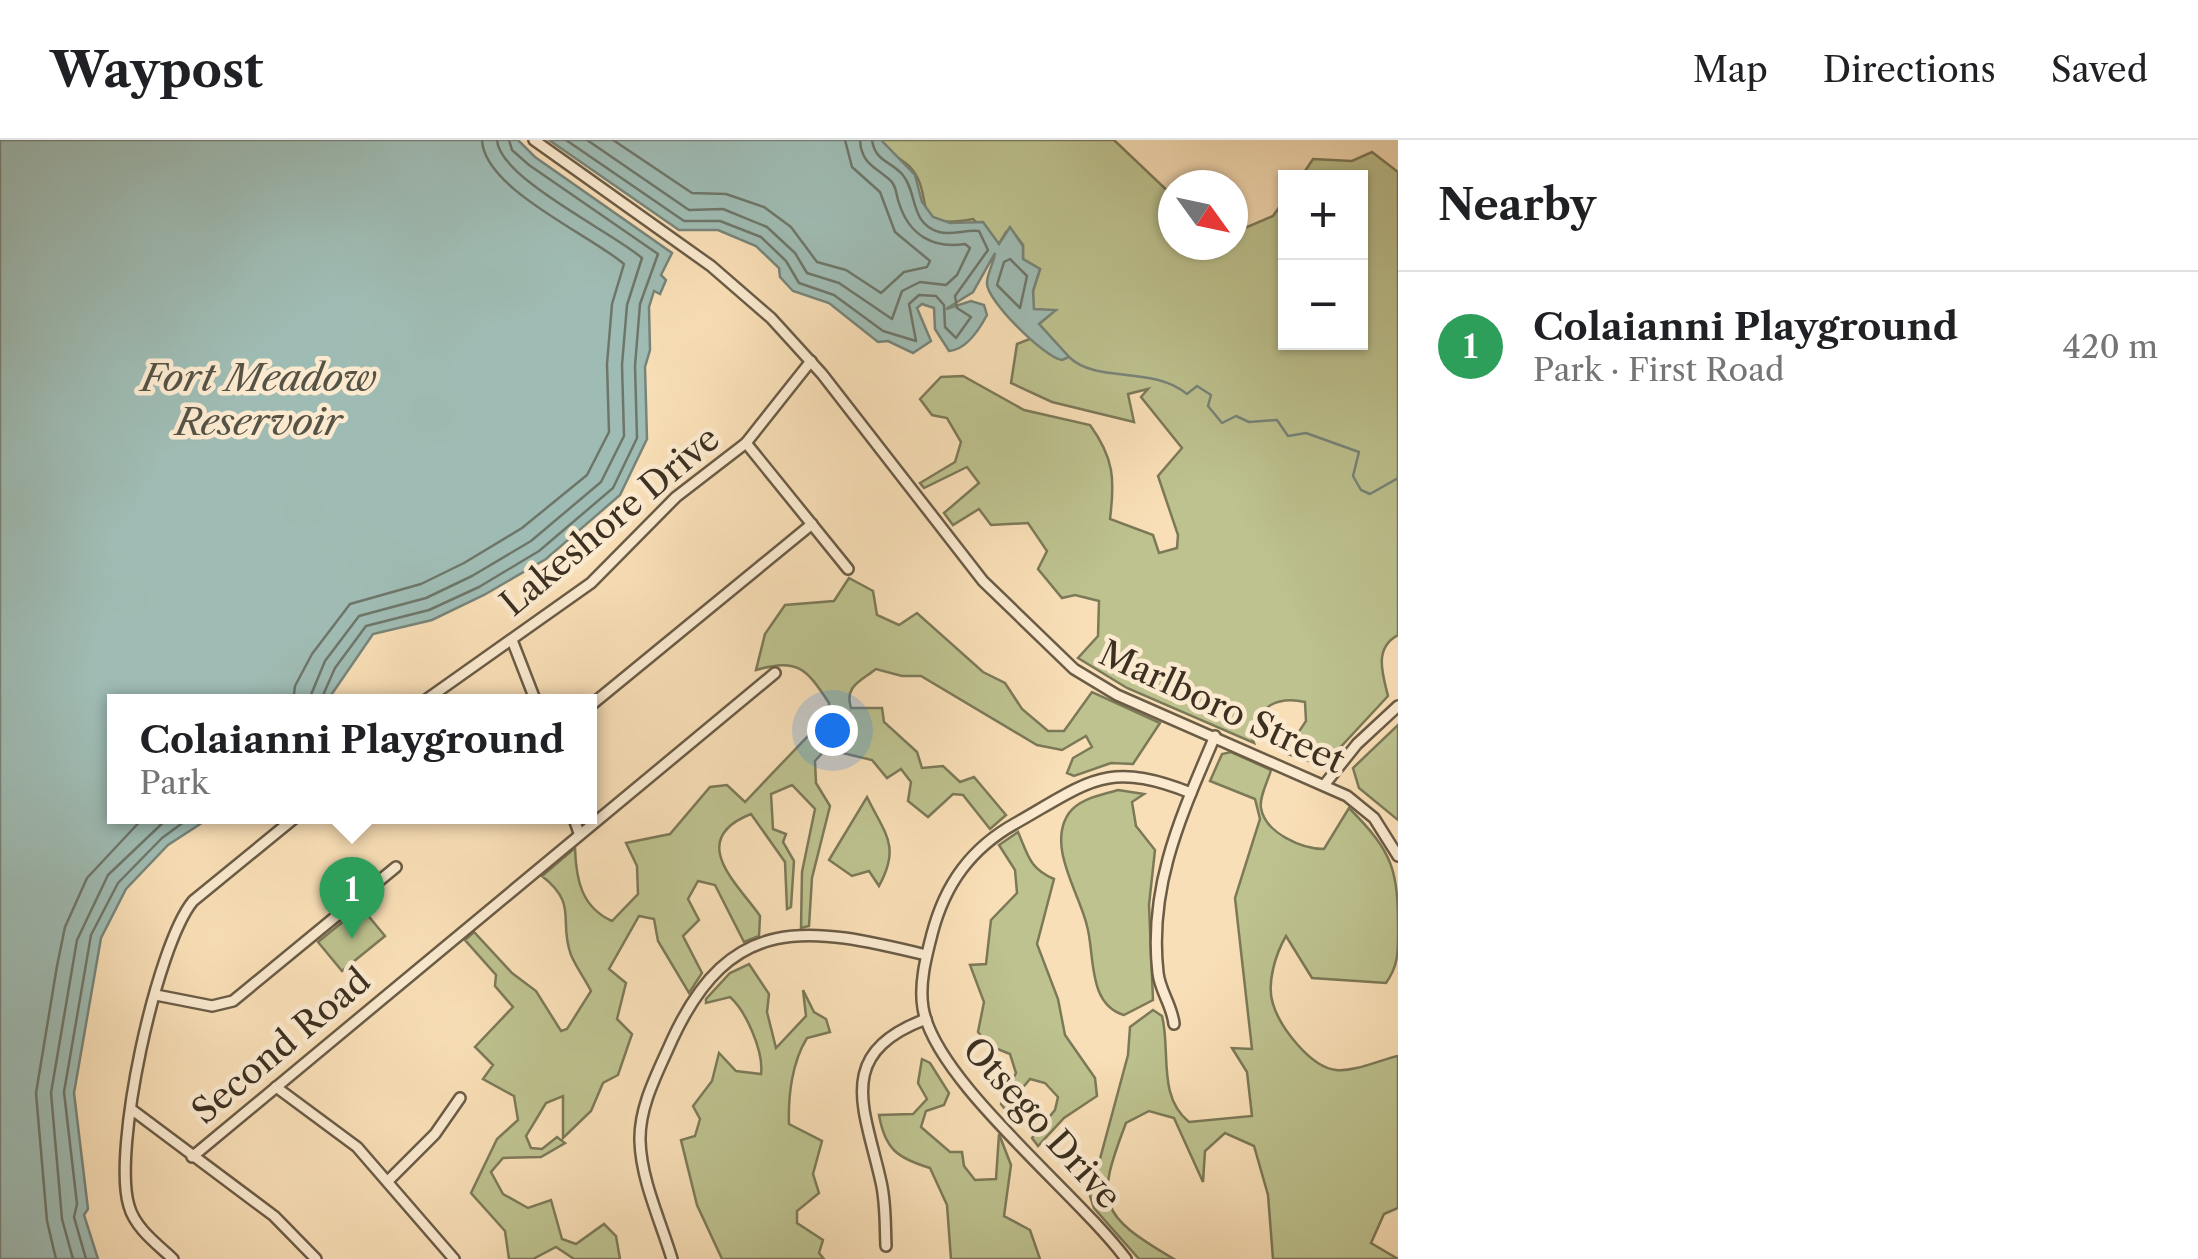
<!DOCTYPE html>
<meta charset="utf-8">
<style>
:root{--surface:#fff;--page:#f2f2f2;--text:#202124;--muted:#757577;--line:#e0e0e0;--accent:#8f2418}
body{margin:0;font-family:"Libre Caslon Text",serif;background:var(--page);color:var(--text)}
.controls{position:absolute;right:30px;top:30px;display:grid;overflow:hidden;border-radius:0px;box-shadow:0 2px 8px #0004}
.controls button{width:90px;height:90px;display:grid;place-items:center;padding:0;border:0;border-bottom:2px solid var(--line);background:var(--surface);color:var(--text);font:50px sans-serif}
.compass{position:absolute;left:1158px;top:30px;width:90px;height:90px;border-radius:50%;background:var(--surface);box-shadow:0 2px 8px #0004;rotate:123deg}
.you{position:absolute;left:832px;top:590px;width:35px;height:35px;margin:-25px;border:8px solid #fff;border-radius:50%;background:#1a73e8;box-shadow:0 0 0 15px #1a73e833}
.badge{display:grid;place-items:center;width:65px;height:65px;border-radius:50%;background:var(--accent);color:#fff;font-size:32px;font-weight:700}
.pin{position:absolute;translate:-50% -82px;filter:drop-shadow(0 2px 5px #0008)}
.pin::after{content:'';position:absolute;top:52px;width:35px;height:30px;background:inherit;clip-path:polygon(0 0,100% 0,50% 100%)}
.popup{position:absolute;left:107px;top:554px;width:490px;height:130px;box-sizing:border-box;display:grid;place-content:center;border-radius:0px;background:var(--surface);filter:drop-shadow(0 2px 8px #0005);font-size:32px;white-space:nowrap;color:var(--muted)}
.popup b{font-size:38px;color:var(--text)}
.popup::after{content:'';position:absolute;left:50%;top:100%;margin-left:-20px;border:20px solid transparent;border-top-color:var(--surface)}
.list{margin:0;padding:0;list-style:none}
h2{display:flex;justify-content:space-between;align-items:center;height:130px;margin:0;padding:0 40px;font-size:42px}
h2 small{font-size:32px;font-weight:400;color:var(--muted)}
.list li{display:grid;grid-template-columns:65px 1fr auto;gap:30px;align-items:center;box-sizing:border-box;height:150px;padding:0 40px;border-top:2px solid var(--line)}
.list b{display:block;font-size:38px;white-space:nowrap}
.list p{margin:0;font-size:32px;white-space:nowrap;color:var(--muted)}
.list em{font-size:32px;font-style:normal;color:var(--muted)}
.map{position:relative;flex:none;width:1398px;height:1119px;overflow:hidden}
header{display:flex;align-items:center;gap:60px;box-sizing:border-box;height:140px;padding:0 50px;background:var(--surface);border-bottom:2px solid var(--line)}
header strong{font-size:48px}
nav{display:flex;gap:55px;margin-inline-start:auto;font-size:35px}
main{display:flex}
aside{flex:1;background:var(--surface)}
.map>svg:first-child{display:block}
</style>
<header>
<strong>Waypost</strong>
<nav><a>Map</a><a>Directions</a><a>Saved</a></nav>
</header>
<main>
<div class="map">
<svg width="1398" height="1119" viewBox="0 0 1398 1119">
<rect width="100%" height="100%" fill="#f9dfb7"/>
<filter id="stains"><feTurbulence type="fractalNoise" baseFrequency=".002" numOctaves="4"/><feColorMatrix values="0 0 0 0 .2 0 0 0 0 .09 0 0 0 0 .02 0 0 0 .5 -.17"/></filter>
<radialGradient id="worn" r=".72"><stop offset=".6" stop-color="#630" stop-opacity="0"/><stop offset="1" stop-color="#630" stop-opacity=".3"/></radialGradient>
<g fill="#bdc28f" stroke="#7c7958" stroke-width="2.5">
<path d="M881 0H1114L1173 56V105H1233V93L1273 76 1285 59 1286 202H1360V38L1301 37 1313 19 1352 21 1372 12 1398 32V495C1373 508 1383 535 1388 556L1323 626 1285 613 1306 581 1305 562C1277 556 1260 566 1250 592L1254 603 1127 548 1078 518 1098 496 1099 461 1075 455 1062 458 1038 429 1047 411 1028 383 991 385 979 369 953 385 944 373 979 343 967 327 924 348 920 343 955 322 961 302 947 278 932 275 920 259 941 237 963 236 1024 270 1090 285C1114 318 1115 339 1110 379L1153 395 1159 413 1177 408 1178 395 1158 336 1182 308 1141 257 1148 249 1128 254 1134 282 1052 262 1011 243 1017 204 1032 198 1069 217 1039 184 1054 171 1033 169V151L1040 129 1023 119V105L1013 92H1006L999 104 973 79C905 92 937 56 910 27 899 16 887 15 881 0Z"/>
<path d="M849 438 873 451 877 475 899 485 917 473 983 532 1005 543 1022 569 1048 591H1064L1092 552 1160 583 1133 624 1111 623 1074 636 1067 633 1073 618 1092 607 1086 596 1062 610 1037 605 921 536H902L876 529C861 541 844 546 851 568H882L884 582 917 612 922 628 943 626 960 642 974 637 1006 675 990 689 963 655 953 654 928 677 908 661 911 642 901 629 887 638 872 620 826 609 815 621 816 643 830 666 812 738 809 786 801 788 802 732 815 669 792 645 771 654 773 689 786 694 783 702 794 721 791 767 787 769 785 722 751 674C685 700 739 745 760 776L759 796 744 802 715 745 698 741 688 759 699 780 683 796 702 833 689 853 658 801 654 779 639 776 609 829 626 843 617 879 632 894 618 935 603 943 591 971 563 998V956L546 963 526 996 531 1008 542 1009 557 997 565 1003 541 1017 503 1018 491 1032 503 1054 528 1068 551 1060 562 1099 576 1104 604 1084 616 1096 620 1119H574L556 1107 533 1119H509L505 1091 471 1053 497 999 518 980 514 956 483 939 493 925 475 907 513 867 495 846 496 835 465 800 474 792 512 833 536 851 561 891 567 889 591 851C585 839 576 827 571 815 558 780 579 765 542 736L575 708C576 739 581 767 612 781L638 754 637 726 626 703 670 694 710 647 727 645 745 662 828 575 829 563C806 528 798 518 756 530L765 494 785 465 834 461Z"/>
<polygon points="1398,585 1398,680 1359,648 1353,628"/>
<path d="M1231 612 1271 630C1268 641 1259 657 1261 668 1265 693 1302 709 1324 709L1349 668C1394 713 1398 730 1398 792 1398 814 1398 826 1386 843L1312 838 1286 796C1276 813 1266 844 1273 864 1280 887 1310 927 1336 930 1354 932 1380 920 1398 916V1068L1384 1074 1371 1103 1398 1119H1273L1268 1055 1254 1006 1225 993 1205 1011 1203 1042 1174 978 1149 971 1126 983C1095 1064 1098 1074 1174 1119H1139L1094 1068 1090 1056 1128 915 1130 887 1153 870 1162 876C1171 911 1157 956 1189 982L1252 976 1247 932 1232 908 1252 909 1235 758 1260 679 1255 659 1210 641 1222 614Z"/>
<path d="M1118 650 1144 654 1132 662 1136 686 1155 710 1149 765 1153 860 1124 875C1087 864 1095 814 1087 786 1080 754 1046 706 1069 673 1080 658 1102 655 1118 650Z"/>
<path d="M867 657C885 694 901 706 879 746L869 731 852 736 829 720Z"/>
<path d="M1018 692C1028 715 1029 728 1054 739L1037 804 1058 859 1065 895 1095 938 1097 956 1064 978 1038 1006 1032 998 1055 970 1058 957 1045 943 1030 939 1005 969 1001 964 1016 933 1010 914 990 906 978 892 984 862 970 825 986 824 991 780 1017 753 1015 730 999 705Z"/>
<polygon points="361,767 385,796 342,831 318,802"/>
<path d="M749 824 769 854 767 872 776 908 806 876 803 850 814 872 826 879 830 892 807 898C792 922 788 956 789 984L822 1001 813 1034 819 1053 797 1071V1083L823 1100 819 1113 824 1119H722L697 1065 681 1000 695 996 700 979 693 966 712 941 719 913 736 931 761 934C764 912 746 871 730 857L706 863V859L730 833Z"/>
<path d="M922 919 930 923 949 953 944 965 926 971 921 987 950 1012H962L964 1026 975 1040 996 1039 999 994 1011 1025 1004 1076 1030 1090 1040 1119H951L947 1065 930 1028C897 1018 885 1009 879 975L913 974 927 959 918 943Z"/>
</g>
<g fill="#9fbcb4" stroke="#778479" stroke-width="2.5">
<polygon points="0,0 518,0 535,17 672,113 661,135 666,140 660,154 654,151 649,167 650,210 645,227 647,299 620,355 546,419 484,455 432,480 373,494 327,561 115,562 115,676 211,677 168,705 126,749 101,798 74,953 88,1069 84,1075 98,1119 0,1119"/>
<path d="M549 0H881L915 35 922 62 933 77 950 83 983 82 999 104 1010 87 1023 106V119L1040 129 1033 151 1034 169 1056 170 1039 184 1069 217 1062 220C1045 218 986 160 987 143 987 133 994 123 995 113L973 152 946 169 971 161 984 165 987 175C979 190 966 210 949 211L935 189 934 168 922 164 917 168 931 201 913 213 888 201 878 202 829 163 793 151 780 137 779 128 756 106 718 90H679Z"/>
</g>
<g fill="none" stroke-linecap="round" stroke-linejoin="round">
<g stroke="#6e766a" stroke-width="2.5">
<path d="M566 0 684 81H720L761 97 786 121 799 143 834 155 883 191 916 201 909 164 919 155 936 156 944 165 945 187 956 198 971 177 957 168 955 156 988 110 979 91C966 89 952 96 939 92 909 83 918 52 902 34 890 21 875 21 872 0"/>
<path d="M587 0 689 70 723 69 767 87 795 113 807 133 839 143 892 179 902 151 920 142 946 145 957 135 970 108 965 104C933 109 909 95 899 63 896 56 897 47 891 41 876 27 861 24 860 0"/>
<polyline points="613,0 692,53 726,54 764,67 791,87 817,122 846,130 881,153 904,132 927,127 930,121 895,92 880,52 852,27 845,0"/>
<polygon points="1010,119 1027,136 1020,168 997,145 1004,122"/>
<path d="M293 562 295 546 312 514 350 464 421 444 464 423 522 388 587 335 609 292 607 224 612 164 624 124C589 94 484 49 482 0"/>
<path d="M308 562 325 521 359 476 426 458 472 436 531 401 601 342 624 296 622 225 627 165 642 118C612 92 499 38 497 0"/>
<polyline points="320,562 335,528 366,486 429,470 479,447 539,411 613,348 637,298 635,226 640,164 658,114 529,25 512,10 509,0"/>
<polyline points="56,1119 47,1081 36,953 57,826 65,787 87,738 145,676"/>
<polyline points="73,1119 62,1079 51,953 77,800 108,735 170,676"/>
<polyline points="86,1119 74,1077 77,1064 64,952 91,795 118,743 162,698 192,676"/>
</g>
<path stroke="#778479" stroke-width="2.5" d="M1069 217C1097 244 1152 225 1187 254L1197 246 1211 255 1208 266 1222 283 1236 276 1249 282 1277 280 1288 296 1306 293 1359 312 1353 336 1361 350 1370 354 1398 338"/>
<defs>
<g id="minor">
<polyline points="534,0 711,126 771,178 822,234 983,441 1074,529 1117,555 1347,656 1374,678 1398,716"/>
<polyline points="746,303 848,429"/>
<polyline points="512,500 536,562"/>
<polyline points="423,562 591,443 676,357 746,303 811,221"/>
<polyline points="590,566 812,384"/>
<polyline points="1325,644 1357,604 1398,566"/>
<polyline points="450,676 455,676"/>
<polyline points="573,676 579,693"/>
<polyline points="156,855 212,866 233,861 396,727"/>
<path d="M1174 884C1172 865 1160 851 1158 833 1148 745 1182 674 1215 596"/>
<polyline points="276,947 357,1007 454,1119"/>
<polyline points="131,969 274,1076 316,1119"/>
<polyline points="192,1017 775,533"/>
<polyline points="388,1041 435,994 460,958"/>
<path d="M886 1106C885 1085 886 1063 881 1042 865 969 833 914 926 879"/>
<path d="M173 1119C157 1104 135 1088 129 1066 112 1011 156 806 193 761L297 676"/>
<path d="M672 1119C661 1082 641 1040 640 1001 639 966 658 932 672 900 731 772 807 786 926 815"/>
<path d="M1126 1119C1077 1053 935 941 923 868 919 844 926 817 932 794 945 744 971 708 1016 683 1090 641 1107 620 1191 653"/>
</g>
</defs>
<use href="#minor" stroke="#6b5c46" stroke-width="14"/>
<use href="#minor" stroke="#fbead0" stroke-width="9"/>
</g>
<g text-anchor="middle" stroke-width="9" stroke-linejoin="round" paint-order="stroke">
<g font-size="35" fill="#3c3021" stroke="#fbead0">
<text transform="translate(610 381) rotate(-40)" y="12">Lakeshore Drive</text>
<text transform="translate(1222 567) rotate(25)" y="12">Marlboro Street</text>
<text transform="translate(281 906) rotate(-40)" y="12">Second Road</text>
<text transform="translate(1042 983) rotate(48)" y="12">Otsego Drive</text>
</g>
<g font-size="38" font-style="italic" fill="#555346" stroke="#fbead0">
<text x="259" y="251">Fort Meadow<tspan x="259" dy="44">Reservoir</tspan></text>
</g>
</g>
<rect width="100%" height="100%" filter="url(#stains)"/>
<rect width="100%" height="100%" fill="url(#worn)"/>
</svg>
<div class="controls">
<button>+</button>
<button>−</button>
</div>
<svg class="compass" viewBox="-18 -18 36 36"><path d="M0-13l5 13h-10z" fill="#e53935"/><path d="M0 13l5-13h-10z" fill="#757577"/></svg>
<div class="you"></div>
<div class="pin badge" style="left:352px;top:799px;background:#2e9e5b">1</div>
<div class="popup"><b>Colaianni Playground</b>Park</div>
</div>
<aside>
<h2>Nearby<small></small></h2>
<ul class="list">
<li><span class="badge" style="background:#2e9e5b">1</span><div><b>Colaianni Playground</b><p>Park · First Road</p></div><em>420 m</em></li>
</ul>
</aside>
</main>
